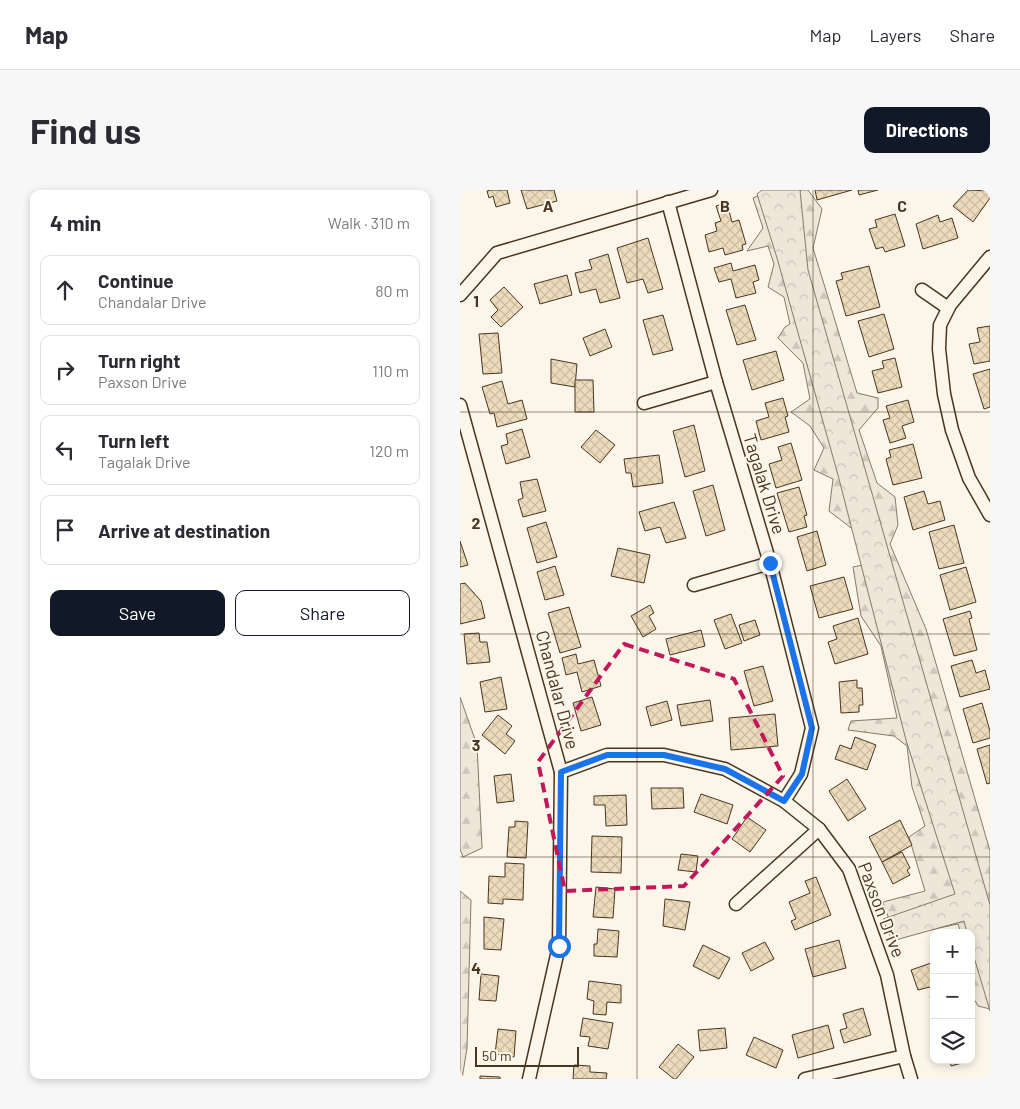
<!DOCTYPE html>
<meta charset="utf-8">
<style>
:root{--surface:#fff;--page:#f7f7f7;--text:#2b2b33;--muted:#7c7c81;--line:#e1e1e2;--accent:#111827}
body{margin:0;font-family:Barlow,sans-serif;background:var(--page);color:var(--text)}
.controls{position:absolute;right:15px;bottom:15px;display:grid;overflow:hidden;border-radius:10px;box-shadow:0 2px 8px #0003}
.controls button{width:45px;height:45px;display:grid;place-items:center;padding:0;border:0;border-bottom:1px solid var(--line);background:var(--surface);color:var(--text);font:25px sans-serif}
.scale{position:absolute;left:15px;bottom:12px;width:104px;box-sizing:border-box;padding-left:5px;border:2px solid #4a3520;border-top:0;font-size:14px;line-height:18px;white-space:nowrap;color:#4a3520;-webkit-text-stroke:4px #fbf6e9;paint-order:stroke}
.stop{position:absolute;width:15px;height:15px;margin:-11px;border:4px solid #1a73e8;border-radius:50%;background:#fff}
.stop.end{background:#1a73e8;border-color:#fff;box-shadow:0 1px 5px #0008}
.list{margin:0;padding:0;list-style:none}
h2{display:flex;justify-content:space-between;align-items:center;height:65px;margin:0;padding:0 20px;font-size:21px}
h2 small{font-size:16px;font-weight:400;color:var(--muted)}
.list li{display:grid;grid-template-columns:32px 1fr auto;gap:15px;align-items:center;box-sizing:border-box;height:70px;margin:0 10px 10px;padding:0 10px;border:1px solid var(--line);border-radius:10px}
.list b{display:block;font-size:19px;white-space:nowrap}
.list p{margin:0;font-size:16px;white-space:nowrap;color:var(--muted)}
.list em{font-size:16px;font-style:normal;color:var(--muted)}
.actions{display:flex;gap:10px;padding:15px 20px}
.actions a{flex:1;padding:11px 0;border:1px solid var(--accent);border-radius:10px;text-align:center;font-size:18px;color:var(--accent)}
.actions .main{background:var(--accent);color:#fff}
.icon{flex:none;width:28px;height:28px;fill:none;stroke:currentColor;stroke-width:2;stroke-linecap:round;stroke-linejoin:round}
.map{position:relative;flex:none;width:530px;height:889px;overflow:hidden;border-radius:10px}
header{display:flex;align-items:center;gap:30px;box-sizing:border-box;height:70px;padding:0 25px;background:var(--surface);border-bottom:1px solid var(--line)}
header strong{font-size:24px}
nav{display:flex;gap:28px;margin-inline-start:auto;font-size:18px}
.intro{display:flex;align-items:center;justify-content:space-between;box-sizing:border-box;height:120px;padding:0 30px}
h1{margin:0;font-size:35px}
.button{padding:12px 22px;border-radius:10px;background:var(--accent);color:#fff;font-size:18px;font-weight:700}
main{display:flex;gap:30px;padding:0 30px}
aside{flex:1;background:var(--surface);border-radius:10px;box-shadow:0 2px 8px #0003}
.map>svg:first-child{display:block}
</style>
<header>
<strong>Map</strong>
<nav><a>Map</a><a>Layers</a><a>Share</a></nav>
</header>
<div class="intro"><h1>Find us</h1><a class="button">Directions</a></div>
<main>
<aside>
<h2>4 min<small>Walk · 310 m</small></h2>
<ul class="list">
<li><svg class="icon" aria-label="ahead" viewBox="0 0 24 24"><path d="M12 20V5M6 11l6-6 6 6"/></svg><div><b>Continue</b><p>Chandalar Drive</p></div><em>80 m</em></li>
<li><svg class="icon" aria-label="right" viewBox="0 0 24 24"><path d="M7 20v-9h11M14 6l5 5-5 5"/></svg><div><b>Turn right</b><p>Paxson Drive</p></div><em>110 m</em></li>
<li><svg class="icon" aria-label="left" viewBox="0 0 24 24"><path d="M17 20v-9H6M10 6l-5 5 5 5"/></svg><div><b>Turn left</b><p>Tagalak Drive</p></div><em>120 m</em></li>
<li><svg class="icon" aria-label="arrive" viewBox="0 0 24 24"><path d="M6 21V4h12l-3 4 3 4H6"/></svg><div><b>Arrive at destination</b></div></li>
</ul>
<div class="actions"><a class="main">Save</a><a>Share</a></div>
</aside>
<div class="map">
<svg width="530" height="889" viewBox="0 0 530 889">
<defs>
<pattern id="forest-firs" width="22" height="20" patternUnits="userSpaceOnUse" patternTransform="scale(1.25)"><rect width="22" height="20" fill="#ede6d9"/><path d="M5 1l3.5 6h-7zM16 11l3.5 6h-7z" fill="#cdc6ba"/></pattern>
<pattern id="park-crowns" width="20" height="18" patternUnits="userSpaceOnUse" patternTransform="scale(1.25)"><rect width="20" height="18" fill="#ede6d9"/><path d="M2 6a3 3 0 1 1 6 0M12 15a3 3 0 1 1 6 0" fill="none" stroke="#cdc6ba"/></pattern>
<pattern id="building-cross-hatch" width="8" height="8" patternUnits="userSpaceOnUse" patternTransform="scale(1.25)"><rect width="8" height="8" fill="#ecdcbc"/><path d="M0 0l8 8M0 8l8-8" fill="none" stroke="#ccbda1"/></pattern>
</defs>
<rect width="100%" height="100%" fill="#fbf6e9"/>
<g fill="url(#forest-firs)" stroke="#887966">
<polygon points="314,0 329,19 341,0 348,0 362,19 353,58 397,203 418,208 418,218 399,240 417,293 435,307 438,335 430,354 466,439 530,661 530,819 518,816 511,804 511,782 514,780 511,772 511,743 501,743 498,734 435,747 423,712 465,701 449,647 465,636 452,597 447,556 434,546 388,540 391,531 437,528 421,456 401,426 393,377 427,370 399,344 369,321 373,289 354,280 364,258 350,236 331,222 350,209 343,173 318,148 325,137 330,134 324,107 308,97 314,74 308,56 287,61 303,38 293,8"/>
<polygon points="0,507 17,555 22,658 3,667 0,659"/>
<polygon points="0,701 11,710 7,858 2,889 0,889"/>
</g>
<polygon fill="url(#park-crowns)" stroke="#887966" points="302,0 340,0 348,80 530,715 530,821 511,757 511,743 507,743 504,731 432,751 423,729 495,704 446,550 378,285 317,68 297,4"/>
<g fill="url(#building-cross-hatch)" stroke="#4a3520">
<polygon points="30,0 47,0 50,13 36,17 33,6 29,8 27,1"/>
<polygon points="61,0 94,0 97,11 67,19"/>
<polygon points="355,0 392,0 357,10"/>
<polygon points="398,0 418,0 399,5"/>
<polygon points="508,0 530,1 530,8 513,32 493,16"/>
<polygon points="265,13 266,18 268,17 272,32 279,30 286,54 282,55 283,60 265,65 263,58 249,62 245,45 257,41 255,33 261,31 256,16"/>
<polygon points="435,24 445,56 425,62 423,57 416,59 409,39 417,37 415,30"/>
<polygon points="478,25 480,32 492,28 498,48 463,59 456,34"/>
<polygon points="188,48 203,99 188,103 183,89 167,93 157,58"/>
<polygon points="148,64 160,108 140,113 136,99 120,103 115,83 132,79 129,70"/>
<polygon points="271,73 273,81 295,75 299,90 293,92 296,103 276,108 271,89 259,92 254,78"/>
<polygon points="409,76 420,117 386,126 376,91 383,89 381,83"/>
<polygon points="107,85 112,105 80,114 74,94"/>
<polygon points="44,97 63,117 41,137 31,127 38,120 30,110"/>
<polygon points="285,115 296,150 277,155 266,120"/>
<polygon points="424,124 434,159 409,167 398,131"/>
<polygon points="203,125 213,160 193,165 183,130"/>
<polygon points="530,136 530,171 514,174 509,154 520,152 517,138"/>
<polygon points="145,139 152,157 130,166 123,148"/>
<polygon points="38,143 42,183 23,184 19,144"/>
<polygon points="316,161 324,190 292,200 283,170"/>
<polygon points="435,168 442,197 418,203 412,181 424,178 422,171"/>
<polygon points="91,169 117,174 115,197 91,193"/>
<polygon points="530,179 530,217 524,219 513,184"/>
<polygon points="115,190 133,190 134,222 115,222"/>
<polygon points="42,191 48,214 62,210 67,229 37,237 34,223 30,224 22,197"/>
<polygon points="323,208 328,226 325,227 329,242 301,250 296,231 309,227 305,213"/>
<polygon points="448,210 454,232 442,236 446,248 430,253 423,230 430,228 426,216"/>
<polygon points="234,235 245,281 225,287 213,241"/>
<polygon points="62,239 70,267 46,274 41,256 48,254 46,244"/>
<polygon points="136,240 155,255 140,273 121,257"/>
<polygon points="331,253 342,290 316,298 309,274 322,270 318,257"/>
<polygon points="453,254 462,288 433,295 426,269 431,267 429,260"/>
<polygon points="199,265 203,293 173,297 171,283 166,283 164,269"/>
<polygon points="77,289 86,321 63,327 58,310 63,308 60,292"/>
<polygon points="253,295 265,340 246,346 233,301"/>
<polygon points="339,297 347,325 344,326 347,337 329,342 317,303"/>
<polygon points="464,301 468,314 480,311 485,330 453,340 444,307"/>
<polygon points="214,312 226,348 206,353 200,337 185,341 179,322"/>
<polygon points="86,332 97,367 77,373 67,338"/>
<polygon points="494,335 504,373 479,379 469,342"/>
<polygon points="357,341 366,375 347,381 337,347"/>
<polygon points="0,351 8,375 0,377"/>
<polygon points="158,358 190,365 184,393 151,386"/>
<polygon points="95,376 104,405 85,410 77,382"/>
<polygon points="506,377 516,412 490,420 480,385"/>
<polygon points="384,387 393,419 359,428 350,396"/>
<polygon points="5,393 21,411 25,428 0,434 0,394"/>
<polygon points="190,415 194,423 189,426 196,439 183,447 171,426"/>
<polygon points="109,417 121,457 100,463 88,423"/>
<polygon points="510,421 512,428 509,429 517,460 494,466 483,429"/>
<polygon points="271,424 282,453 265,459 254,430"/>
<polygon points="398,428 408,464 375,474 368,452 377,449 373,436"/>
<polygon points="295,430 300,445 284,451 279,435"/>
<polygon points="241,440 245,456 210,465 206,449"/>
<polygon points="19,443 20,452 27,452 30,472 7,474 4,444"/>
<polygon points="116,464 118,474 134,470 141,496 122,502 117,482 106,485 102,468"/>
<polygon points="512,470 516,483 525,480 530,499 500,507 491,476"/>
<polygon points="303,476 313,511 294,516 284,481"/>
<polygon points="41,487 47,519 25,522 20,492"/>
<polygon points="397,490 397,498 402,498 403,515 399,515 399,522 381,523 379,492"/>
<polygon points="132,507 141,535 121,541 113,513"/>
<polygon points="250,510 253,531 221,536 217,515"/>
<polygon points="207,511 212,530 191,536 186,517"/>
<polygon points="522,513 530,541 530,548 513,553 503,519"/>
<polygon points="315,524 318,556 271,560 269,528"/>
<polygon points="38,525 52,536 46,544 55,551 45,564 22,545"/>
<polygon points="395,547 416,555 407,580 375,569 380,555 391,559"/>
<polygon points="530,555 530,593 527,594 517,559"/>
<polygon points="51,584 54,611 37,613 34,586"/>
<polygon points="387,589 406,619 388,631 369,601"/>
<polygon points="191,598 223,598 224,618 192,619"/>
<polygon points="241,604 273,615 267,634 234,622"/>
<polygon points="166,605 167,635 146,636 145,615 134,615 134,606"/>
<polygon points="287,627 306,640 290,662 272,649"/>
<polygon points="440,630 452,655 422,672 409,647"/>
<polygon points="55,631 68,632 66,668 47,667 49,637 55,637"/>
<polygon points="132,646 162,647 161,683 131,682"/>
<polygon points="442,662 450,678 447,680 450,685 433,694 422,672"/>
<polygon points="221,664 238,666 236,682 218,680"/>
<polygon points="45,673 64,674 63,710 43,709 43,714 28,713 29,686 45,687"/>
<polygon points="356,687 371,725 335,740 331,731 336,729 329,712 350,703 345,691"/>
<polygon points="136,697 155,699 153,728 133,727"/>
<polygon points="205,709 230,712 225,740 203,736"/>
<polygon points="24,727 44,729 41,760 24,759"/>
<polygon points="138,739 159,741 157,767 134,766 134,754 137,754"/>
<polygon points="379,750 386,778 353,787 345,759"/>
<polygon points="305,752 314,769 291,781 282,763"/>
<polygon points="243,755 270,768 259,789 233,776"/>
<polygon points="474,772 474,796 458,800 451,780"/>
<polygon points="21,784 39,786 36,811 19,810"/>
<polygon points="129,791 161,795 161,813 147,812 146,825 133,824 134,811 127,809"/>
<polygon points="474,805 474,820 470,806"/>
<polygon points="403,818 411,845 384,853 380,840 387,838 383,824"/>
<polygon points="123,828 153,833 148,859 128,856 130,847 120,846"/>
<polygon points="368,835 374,858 338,868 332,845"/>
<polygon points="265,838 267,858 240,861 238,840"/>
<polygon points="38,839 56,841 54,867 35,864"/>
<polygon points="294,847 323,860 316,878 286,865"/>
<polygon points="218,854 234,867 216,889 214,889 199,877"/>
<polygon points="490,870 509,870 509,871 491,876"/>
<polygon points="114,875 130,876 130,882 147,883 146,889 113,889"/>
<polygon points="20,886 40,887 40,889 20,889"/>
</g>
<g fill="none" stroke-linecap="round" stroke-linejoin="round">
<defs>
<g id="street">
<polyline points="208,12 256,192 310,373 352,538 341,584 324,611"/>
<polyline points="530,67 490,115 480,135 479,159 484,204 492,240 509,288 530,325"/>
<polyline points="462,100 488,118"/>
<polyline points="0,105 37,63 251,0"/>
<polyline points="184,213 256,192"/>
<polyline points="0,215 101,582 99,756 69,889"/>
<polyline points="234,395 310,373"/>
<polyline points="101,582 147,565 204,565 265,579 324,611 359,639 389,679 427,785 444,866 451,889"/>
<polyline points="276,714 359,639"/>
<polyline points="345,889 444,866"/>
</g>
</defs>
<use href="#street" stroke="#4a3520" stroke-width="15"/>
<use href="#street" stroke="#fbf6e9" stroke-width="12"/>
</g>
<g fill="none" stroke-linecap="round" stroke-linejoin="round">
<polyline stroke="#1a73e8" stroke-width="6" points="99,756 101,582 147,565 204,565 265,579 324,611 342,584 352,538 310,373"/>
</g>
<path fill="none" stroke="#c2185b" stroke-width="4" stroke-dasharray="10 6" stroke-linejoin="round" d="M164 454 274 489 323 586 224 696 105 701 78 572Z"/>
<path fill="none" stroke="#4a3520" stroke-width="1" stroke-opacity="0.55" d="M177 0V889M353 0V889M0 222H530M0 444H530M0 667H530"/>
<g text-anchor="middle" stroke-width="4" stroke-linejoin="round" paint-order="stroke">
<g font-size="18" fill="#4a3520" stroke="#fbf6e9">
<text transform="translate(304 294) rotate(73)" y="6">Tagalak Drive</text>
<text transform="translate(97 500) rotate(75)" y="6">Chandalar Drive</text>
<text transform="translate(421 720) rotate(69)" y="6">Paxson Drive</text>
</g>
</g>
<g font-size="16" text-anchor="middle" font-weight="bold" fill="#4a3520" stroke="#fbf6e9" stroke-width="4" stroke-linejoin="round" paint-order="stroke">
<text x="88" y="22">A</text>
<text x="265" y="22">B</text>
<text x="442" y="22">C</text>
<text x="16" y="117">1</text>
<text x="16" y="339">2</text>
<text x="16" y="561">3</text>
<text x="16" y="784">4</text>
</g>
</svg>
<div class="controls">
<button>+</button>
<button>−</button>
<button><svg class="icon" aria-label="layers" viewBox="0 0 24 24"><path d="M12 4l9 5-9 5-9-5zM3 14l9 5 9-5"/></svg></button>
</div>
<div class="scale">50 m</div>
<div class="stop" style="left:99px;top:756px"></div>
<div class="stop end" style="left:310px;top:373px"></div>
</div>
</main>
